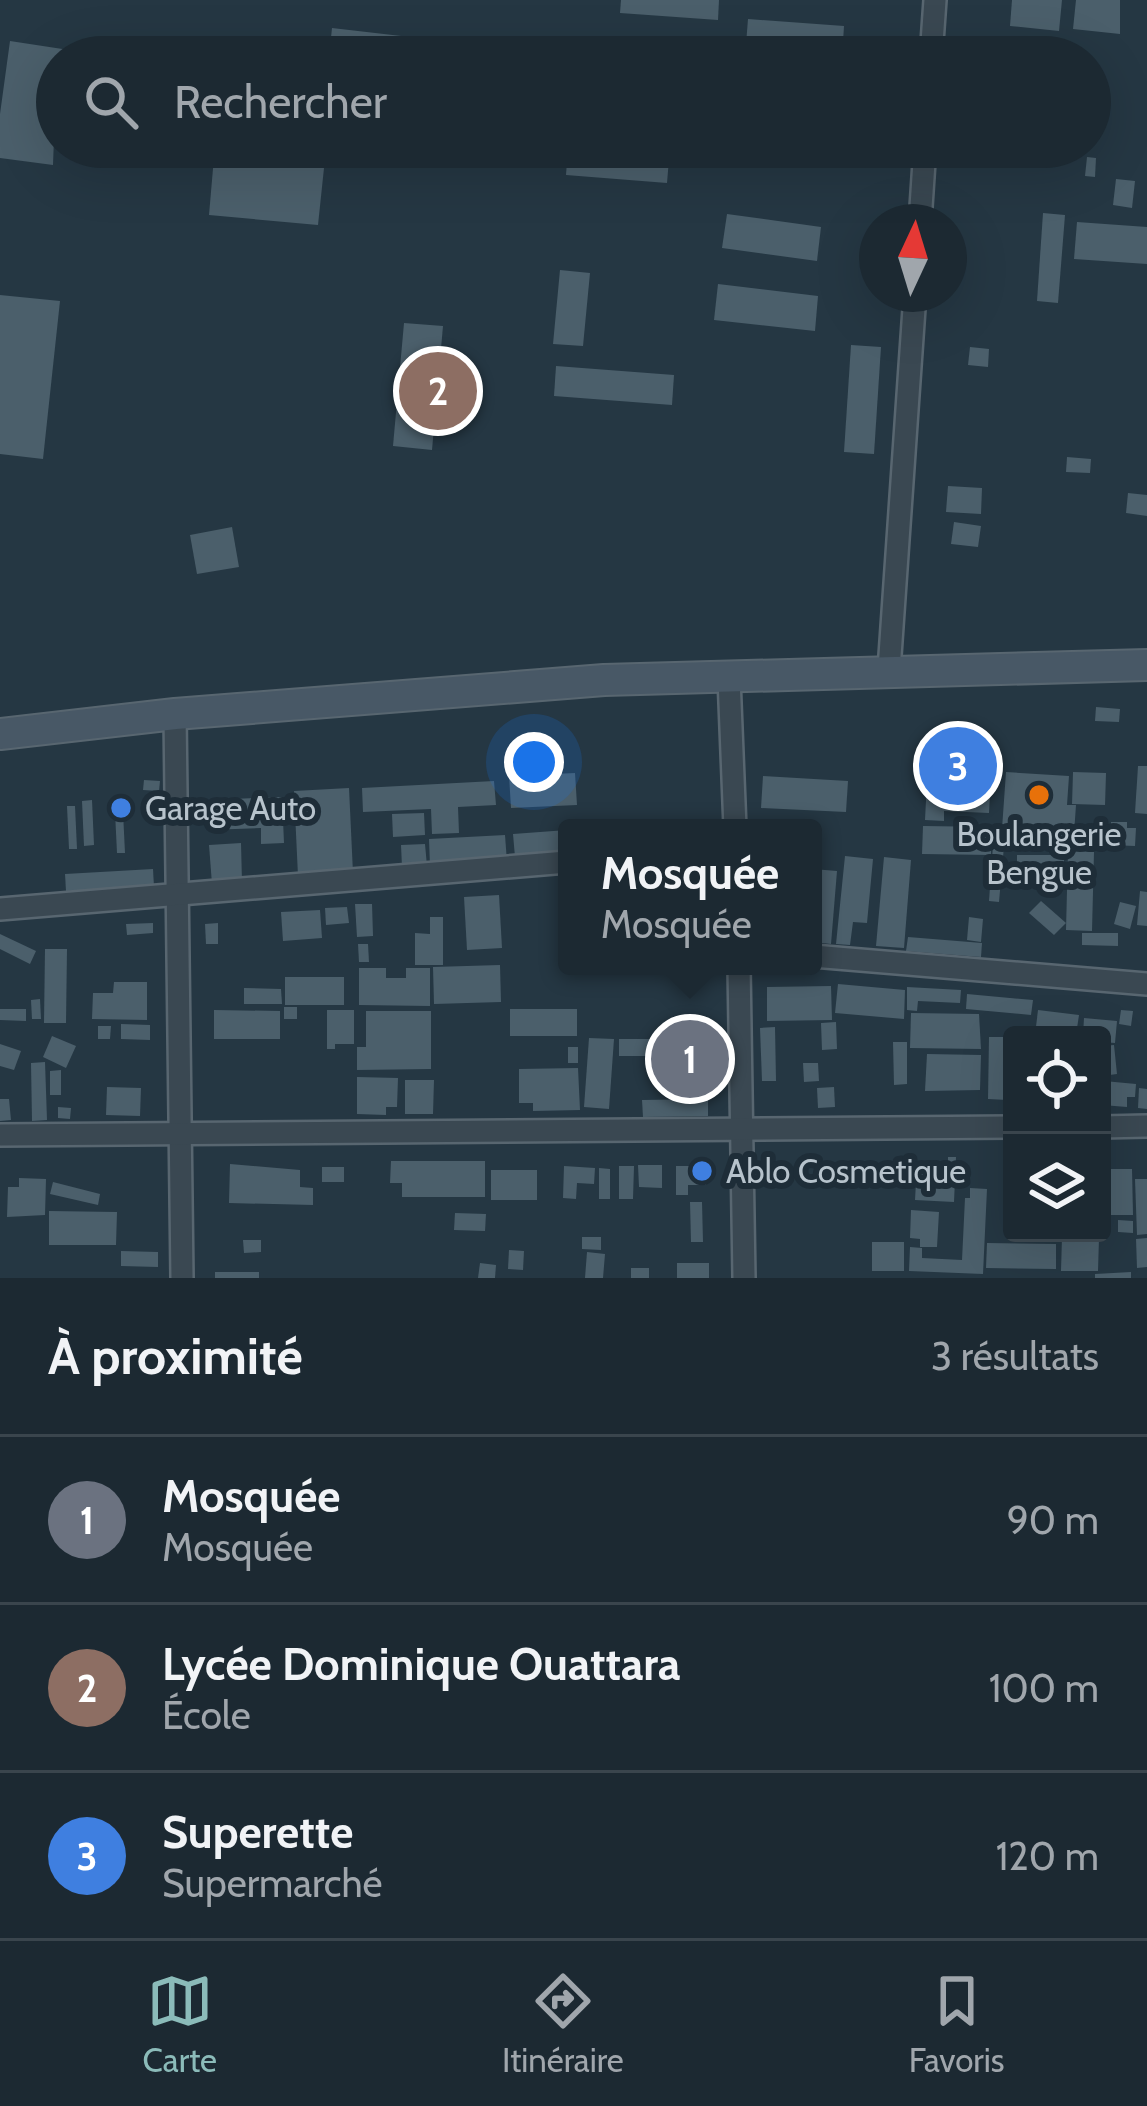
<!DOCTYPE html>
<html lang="fr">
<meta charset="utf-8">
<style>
:root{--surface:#1c2932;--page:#25313a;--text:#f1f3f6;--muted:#a0a6ac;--line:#3a454d;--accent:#8bbbb9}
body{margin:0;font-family:Cabin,sans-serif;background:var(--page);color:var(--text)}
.controls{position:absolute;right:36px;bottom:36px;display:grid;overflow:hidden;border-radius:12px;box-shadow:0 12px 48px #0002}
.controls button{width:108px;height:108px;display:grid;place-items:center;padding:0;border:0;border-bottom:3px solid var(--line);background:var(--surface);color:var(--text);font:60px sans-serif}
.compass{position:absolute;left:859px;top:204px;width:108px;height:108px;border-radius:50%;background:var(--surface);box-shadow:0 12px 48px #0002;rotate:4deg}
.you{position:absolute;left:534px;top:762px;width:42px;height:42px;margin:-30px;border:9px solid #fff;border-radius:50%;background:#1a73e8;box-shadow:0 0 0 18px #1a73e833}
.badge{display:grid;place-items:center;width:78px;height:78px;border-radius:50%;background:var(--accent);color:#fff;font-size:39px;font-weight:700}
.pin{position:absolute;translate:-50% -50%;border:6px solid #fff;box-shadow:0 3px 12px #0006}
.popup{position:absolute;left:558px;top:819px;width:264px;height:156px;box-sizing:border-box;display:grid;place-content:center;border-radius:12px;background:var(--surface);filter:drop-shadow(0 3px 9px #0005);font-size:39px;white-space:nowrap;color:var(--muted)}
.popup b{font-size:45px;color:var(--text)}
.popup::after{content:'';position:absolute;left:50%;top:100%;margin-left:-24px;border:24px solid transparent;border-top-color:var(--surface)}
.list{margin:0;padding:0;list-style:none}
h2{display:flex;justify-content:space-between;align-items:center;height:156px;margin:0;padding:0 48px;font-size:51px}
h2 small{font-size:39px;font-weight:400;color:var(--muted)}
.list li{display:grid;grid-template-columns:78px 1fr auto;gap:36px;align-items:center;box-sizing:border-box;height:168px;padding:0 48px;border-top:3px solid var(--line)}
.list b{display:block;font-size:45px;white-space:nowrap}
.list p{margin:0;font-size:39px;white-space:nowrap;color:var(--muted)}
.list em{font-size:39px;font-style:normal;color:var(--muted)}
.icon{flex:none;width:66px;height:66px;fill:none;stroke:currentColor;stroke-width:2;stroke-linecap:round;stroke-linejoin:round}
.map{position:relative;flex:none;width:1147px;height:1278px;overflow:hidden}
.search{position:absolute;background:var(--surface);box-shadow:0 12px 48px #0002;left:36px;right:36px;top:36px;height:132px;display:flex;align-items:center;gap:30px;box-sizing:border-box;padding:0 42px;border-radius:66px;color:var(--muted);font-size:45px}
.sheet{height:660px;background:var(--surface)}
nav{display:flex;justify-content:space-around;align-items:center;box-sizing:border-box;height:168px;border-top:3px solid var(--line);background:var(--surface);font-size:33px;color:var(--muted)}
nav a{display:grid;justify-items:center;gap:6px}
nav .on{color:var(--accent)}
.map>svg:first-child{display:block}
</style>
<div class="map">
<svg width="1147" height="1278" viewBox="0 0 1147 1278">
<rect width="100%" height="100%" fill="#253743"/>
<g fill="#4b5f6b">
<polygon points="621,0 719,0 718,20 620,13"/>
<polygon points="1012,0 1062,0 1059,31 1010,26"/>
<polygon points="1076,0 1120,0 1120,34 1073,29"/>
<polygon points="748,19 844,26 842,57 745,57"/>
<polygon points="332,28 479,45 478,57 329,57"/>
<polygon points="10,41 69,50 68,57 57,57 53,165 0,158 0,114"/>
<polygon points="994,49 1039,54 1039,57 993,57"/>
<polygon points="568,147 670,147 667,183 566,175"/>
<polygon points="214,157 324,168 318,225 209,215"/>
<polygon points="1087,157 1096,158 1095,177 1085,176"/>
<polygon points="1116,179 1135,181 1132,208 1113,205"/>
<polygon points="1043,213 1065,215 1058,303 1037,301"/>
<polygon points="727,214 821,227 817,261 722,248"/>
<polygon points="1077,222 1147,227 1147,264 1074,259"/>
<polygon points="560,270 590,273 583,346 553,344"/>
<polygon points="718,284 818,296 815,331 714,320"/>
<polygon points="0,295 60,301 43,459 0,454"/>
<polygon points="404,323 443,326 432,450 393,446"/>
<polygon points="851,345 881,347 874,454 844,452"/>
<polygon points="970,347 989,349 988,367 968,365"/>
<polygon points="556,366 674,375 672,405 554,396"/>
<polygon points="1067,457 1091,459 1090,473 1066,472"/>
<polygon points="948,486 982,488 981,514 946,512"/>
<polygon points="1128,493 1147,495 1147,516 1126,513"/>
<polygon points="954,522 981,526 978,547 951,544"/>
<polygon points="232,527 239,567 197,574 190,535"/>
<polygon points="1096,707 1120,709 1119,722 1095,721"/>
<polygon points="928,761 945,762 945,772 991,774 989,813 944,811 944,821 925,820"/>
<polygon points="1138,766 1147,766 1147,814 1135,813"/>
<polygon points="1006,772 1069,776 1067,805 1076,805 1073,848 1001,843"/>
<polygon points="1073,772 1106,773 1105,805 1072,804"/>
<polygon points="575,773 577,805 511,808 509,776"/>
<polygon points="763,776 848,781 846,812 761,808"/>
<polygon points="144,780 160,781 159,791 143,790"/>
<polygon points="494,781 496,805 458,807 459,833 432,834 431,809 363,812 362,788"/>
<polygon points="349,788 353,873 298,876 294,791"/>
<polygon points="282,797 284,843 261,844 261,828 208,830 207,800"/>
<polygon points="92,800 94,845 84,846 82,801"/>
<polygon points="67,806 75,806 77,849 69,849"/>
<polygon points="115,812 123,812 125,853 117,853"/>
<polygon points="424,813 425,835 393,837 392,814"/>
<polygon points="1111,822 1127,822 1127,828 1136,828 1135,846 1110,845"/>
<polygon points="923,826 991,827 991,855 922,854"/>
<polygon points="567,830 567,854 515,857 513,834"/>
<polygon points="505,835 507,862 430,866 429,839"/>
<polygon points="241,843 242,882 212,884 209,845"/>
<polygon points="425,844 427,866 402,867 401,845"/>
<polygon points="993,845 1004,846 999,902 989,901"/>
<polygon points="1068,851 1094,852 1092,931 1066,930"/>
<polygon points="1017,855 1064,855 1064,883 1017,882"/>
<polygon points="845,856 873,859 867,923 853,922 850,945 836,944"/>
<polygon points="884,857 911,860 904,948 876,946"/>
<polygon points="153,869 154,887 66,891 65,874"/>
<polygon points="813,869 837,871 831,944 813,942"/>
<polygon points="1140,891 1147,892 1147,926 1137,925"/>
<polygon points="499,895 502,948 467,950 464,897"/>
<polygon points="1041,901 1066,923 1054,935 1029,913"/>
<polygon points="1120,902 1136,906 1130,929 1114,924"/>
<polygon points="355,904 372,904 373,936 357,937"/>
<polygon points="347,907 349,923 326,925 325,908"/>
<polygon points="320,910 322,938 283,941 281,912"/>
<polygon points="430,917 443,917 443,965 415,965 415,933 430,934"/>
<polygon points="969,917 983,919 981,942 967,940"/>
<polygon points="153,923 153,933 127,935 126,924"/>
<polygon points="218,923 218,944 206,944 205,924"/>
<polygon points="1082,933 1118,933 1118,946 1082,945"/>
<polygon points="0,934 36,951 30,964 0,949"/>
<polygon points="908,937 982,943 981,957 906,951"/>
<polygon points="358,944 368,944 369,962 359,962"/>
<polygon points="45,949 67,949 66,1023 44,1023"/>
<polygon points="500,965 501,1002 434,1004 433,967"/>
<polygon points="359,968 386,968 386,978 406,978 406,968 430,968 430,1006 359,1005"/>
<rect x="285" y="977" width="59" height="28"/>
<polygon points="114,982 147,982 147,1020 92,1019 93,993 113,993"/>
<polygon points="838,984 905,990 904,1019 835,1013"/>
<polygon points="831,986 832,1020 767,1021 767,987"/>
<polygon points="907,987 961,990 960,1003 918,1001 917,1011 907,1010"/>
<polygon points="244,988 281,989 282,1004 244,1004"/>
<polygon points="967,994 1033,1000 1031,1015 966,1009"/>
<polygon points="40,999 41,1019 32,1019 31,1000"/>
<rect x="284" y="1007" width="13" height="12"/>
<polygon points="0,1009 26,1009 26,1021 0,1020"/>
<rect x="510" y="1009" width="67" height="27"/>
<polygon points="214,1010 280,1011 280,1039 214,1039"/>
<polygon points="327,1010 354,1010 354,1044 335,1044 335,1049 327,1049"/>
<polygon points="1038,1010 1079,1015 1076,1035 1035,1035"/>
<polygon points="1121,1010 1133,1011 1131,1026 1119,1024"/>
<polygon points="366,1011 431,1011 431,1069 357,1070 357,1047 366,1047"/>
<polygon points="911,1013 979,1014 981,1049 910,1048"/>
<polygon points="1084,1018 1117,1021 1115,1043 1102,1042 1102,1035 1083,1035"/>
<polygon points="836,1022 837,1049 822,1050 821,1023"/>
<polygon points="121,1024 150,1025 150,1040 121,1039"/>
<polygon points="98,1026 111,1026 110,1039 98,1039"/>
<polygon points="775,1027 776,1081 762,1081 760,1028"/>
<polygon points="52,1036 76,1046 66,1068 43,1057"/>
<polygon points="989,1037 1008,1037 1007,1100 988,1099"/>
<polygon points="589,1038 614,1039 609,1109 584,1107"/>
<rect x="619" y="1039" width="35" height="17"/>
<polygon points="670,1039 704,1039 704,1082 671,1082"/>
<polygon points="893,1042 907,1042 907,1084 894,1085"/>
<polygon points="0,1044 21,1051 14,1070 0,1066"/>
<polygon points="1114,1045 1117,1074 1102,1076 1102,1046"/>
<rect x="568" y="1047" width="10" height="16"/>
<polygon points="927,1054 981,1055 980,1090 925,1091"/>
<polygon points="45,1062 47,1120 32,1121 31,1063"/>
<polygon points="803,1063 818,1063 819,1081 804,1082"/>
<polygon points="578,1068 580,1110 533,1111 533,1103 519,1103 519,1069"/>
<polygon points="61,1070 61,1095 50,1095 50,1071"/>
<polygon points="357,1077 398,1078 397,1107 386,1107 386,1115 357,1114"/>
<polygon points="405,1080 434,1080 433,1114 405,1114"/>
<polygon points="1104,1081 1136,1084 1135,1097 1127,1097 1127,1107 1102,1105"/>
<polygon points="107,1087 141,1088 140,1116 106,1115"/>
<polygon points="834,1087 835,1107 818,1108 817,1088"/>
<polygon points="1139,1088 1147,1089 1147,1109 1138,1108"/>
<polygon points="0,1099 9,1099 11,1120 0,1121"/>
<polygon points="708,1099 708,1116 643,1117 642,1100"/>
<polygon points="58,1107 71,1108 70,1119 58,1118"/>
<polygon points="948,1157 956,1157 954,1202 915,1200 917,1164 948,1165"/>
<polygon points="391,1161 485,1161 485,1197 402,1197 402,1183 390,1183"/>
<polygon points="230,1164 300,1170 300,1187 313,1188 313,1205 229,1203"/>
<polygon points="638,1165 662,1165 662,1188 639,1187"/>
<polygon points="564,1166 595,1168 594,1184 577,1183 576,1199 563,1198"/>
<polygon points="619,1166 634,1166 633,1199 619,1199"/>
<polygon points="676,1166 706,1166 706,1185 688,1185 688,1195 676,1195"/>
<rect x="322" y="1167" width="22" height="15"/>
<polygon points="599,1168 610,1169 610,1199 599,1199"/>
<polygon points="1102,1169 1132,1169 1133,1215 1102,1215"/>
<rect x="491" y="1170" width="46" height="30"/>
<polygon points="19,1178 46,1179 45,1215 7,1217 8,1187 19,1187"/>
<polygon points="1135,1179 1147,1179 1147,1234 1137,1235"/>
<polygon points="53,1182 100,1194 98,1205 50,1194"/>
<polygon points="970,1188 987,1189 983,1274 909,1271 910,1247 922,1248 922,1258 962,1260 965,1198 970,1198"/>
<polygon points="690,1202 702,1202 703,1242 691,1242"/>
<polygon points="911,1210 939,1212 937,1247 920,1247 920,1239 910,1238"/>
<polygon points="49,1211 117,1212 116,1245 49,1245"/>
<polygon points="455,1213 486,1214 485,1231 454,1230"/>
<polygon points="1118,1220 1133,1221 1133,1233 1118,1232"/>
<polygon points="582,1237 601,1237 601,1250 582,1249"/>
<polygon points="1062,1237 1099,1238 1098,1271 1061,1271"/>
<polygon points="1147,1238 1147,1267 1137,1268 1136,1239"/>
<polygon points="243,1240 261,1240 261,1252 244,1253"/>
<rect x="872" y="1242" width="32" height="29"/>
<polygon points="987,1243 1056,1244 1056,1269 986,1268"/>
<polygon points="509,1250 524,1251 523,1270 508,1269"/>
<polygon points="121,1251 158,1252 158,1267 121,1266"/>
<polygon points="587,1252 605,1254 603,1278 585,1278"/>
<polygon points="480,1263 496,1265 495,1278 478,1278"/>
<rect x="677" y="1263" width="32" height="15"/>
<rect x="631" y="1268" width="18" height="10"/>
<rect x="215" y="1272" width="44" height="6"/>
<polygon points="1131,1272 1131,1278 1095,1278 1095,1274"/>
</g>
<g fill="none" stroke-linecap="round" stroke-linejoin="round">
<defs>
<g id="street">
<polyline points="931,57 935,0"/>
<polyline points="920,222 925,147"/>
<polyline points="889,670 915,294"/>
<polyline points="729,678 735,828"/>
<polyline points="175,714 182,1278"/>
<polyline points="0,909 567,862"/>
<polyline points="813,956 1147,984"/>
<polyline points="739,966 744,1278"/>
<polyline points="1102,1127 1147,1126"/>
<polyline points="0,1135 1012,1127"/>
</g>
<polyline id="secondary" points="0,734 175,714 604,680 1147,665"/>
</defs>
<use href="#street" stroke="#586670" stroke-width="26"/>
<use href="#secondary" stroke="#586670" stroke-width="34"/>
<use href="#street" stroke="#3a4852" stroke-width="21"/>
<use href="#secondary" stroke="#485866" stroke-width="30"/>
</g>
<circle fill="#e8710a" stroke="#1e2d38" stroke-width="4.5" cx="1039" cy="795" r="12"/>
<g fill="#3f7fe0" stroke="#1e2d38" stroke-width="4.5">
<circle cx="121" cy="808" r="12"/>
<circle cx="702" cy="1171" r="12"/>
</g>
<g text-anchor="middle" stroke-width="12" stroke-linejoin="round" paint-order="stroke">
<g font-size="33" fill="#b7c3cc" stroke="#1e2d38" text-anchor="start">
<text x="145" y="820">Garage Auto</text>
<text x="1039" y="846" text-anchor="middle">Boulangerie<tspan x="1039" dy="38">Bengue</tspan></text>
<text x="726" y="1183">Ablo Cosmetique</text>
</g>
</g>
</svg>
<div class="controls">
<button><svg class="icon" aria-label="locate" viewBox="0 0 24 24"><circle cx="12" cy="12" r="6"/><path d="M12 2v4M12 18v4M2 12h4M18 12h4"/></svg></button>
<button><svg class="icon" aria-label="layers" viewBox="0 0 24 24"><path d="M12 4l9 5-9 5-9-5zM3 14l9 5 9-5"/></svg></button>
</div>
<svg class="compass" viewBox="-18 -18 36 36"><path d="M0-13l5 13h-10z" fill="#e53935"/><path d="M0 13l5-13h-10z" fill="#a0a6ac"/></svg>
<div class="you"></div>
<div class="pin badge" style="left:690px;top:1059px;background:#6b7280">1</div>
<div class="popup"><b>Mosquée</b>Mosquée</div>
<div class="pin badge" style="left:438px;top:391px;background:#8d6e63">2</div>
<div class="pin badge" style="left:958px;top:766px;background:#3f7fe0">3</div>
<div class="search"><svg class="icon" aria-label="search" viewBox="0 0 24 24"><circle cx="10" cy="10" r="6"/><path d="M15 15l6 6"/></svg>Rechercher</div>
</div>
<section class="sheet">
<h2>À proximité<small>3 résultats</small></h2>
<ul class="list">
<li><span class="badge" style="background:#6b7280">1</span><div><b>Mosquée</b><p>Mosquée</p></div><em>90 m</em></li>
<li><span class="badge" style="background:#8d6e63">2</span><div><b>Lycée Dominique Ouattara</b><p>École</p></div><em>100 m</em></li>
<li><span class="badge" style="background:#3f7fe0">3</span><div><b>Superette</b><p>Supermarché</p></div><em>120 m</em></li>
</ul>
</section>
<nav>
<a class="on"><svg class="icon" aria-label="map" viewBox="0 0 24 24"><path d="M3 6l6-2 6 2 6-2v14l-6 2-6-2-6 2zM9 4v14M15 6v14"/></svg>Carte</a>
<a><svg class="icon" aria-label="directions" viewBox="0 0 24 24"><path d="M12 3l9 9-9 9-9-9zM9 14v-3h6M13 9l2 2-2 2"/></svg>Itinéraire</a>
<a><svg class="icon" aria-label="saved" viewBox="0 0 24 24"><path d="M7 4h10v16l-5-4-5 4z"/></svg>Favoris</a>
</nav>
